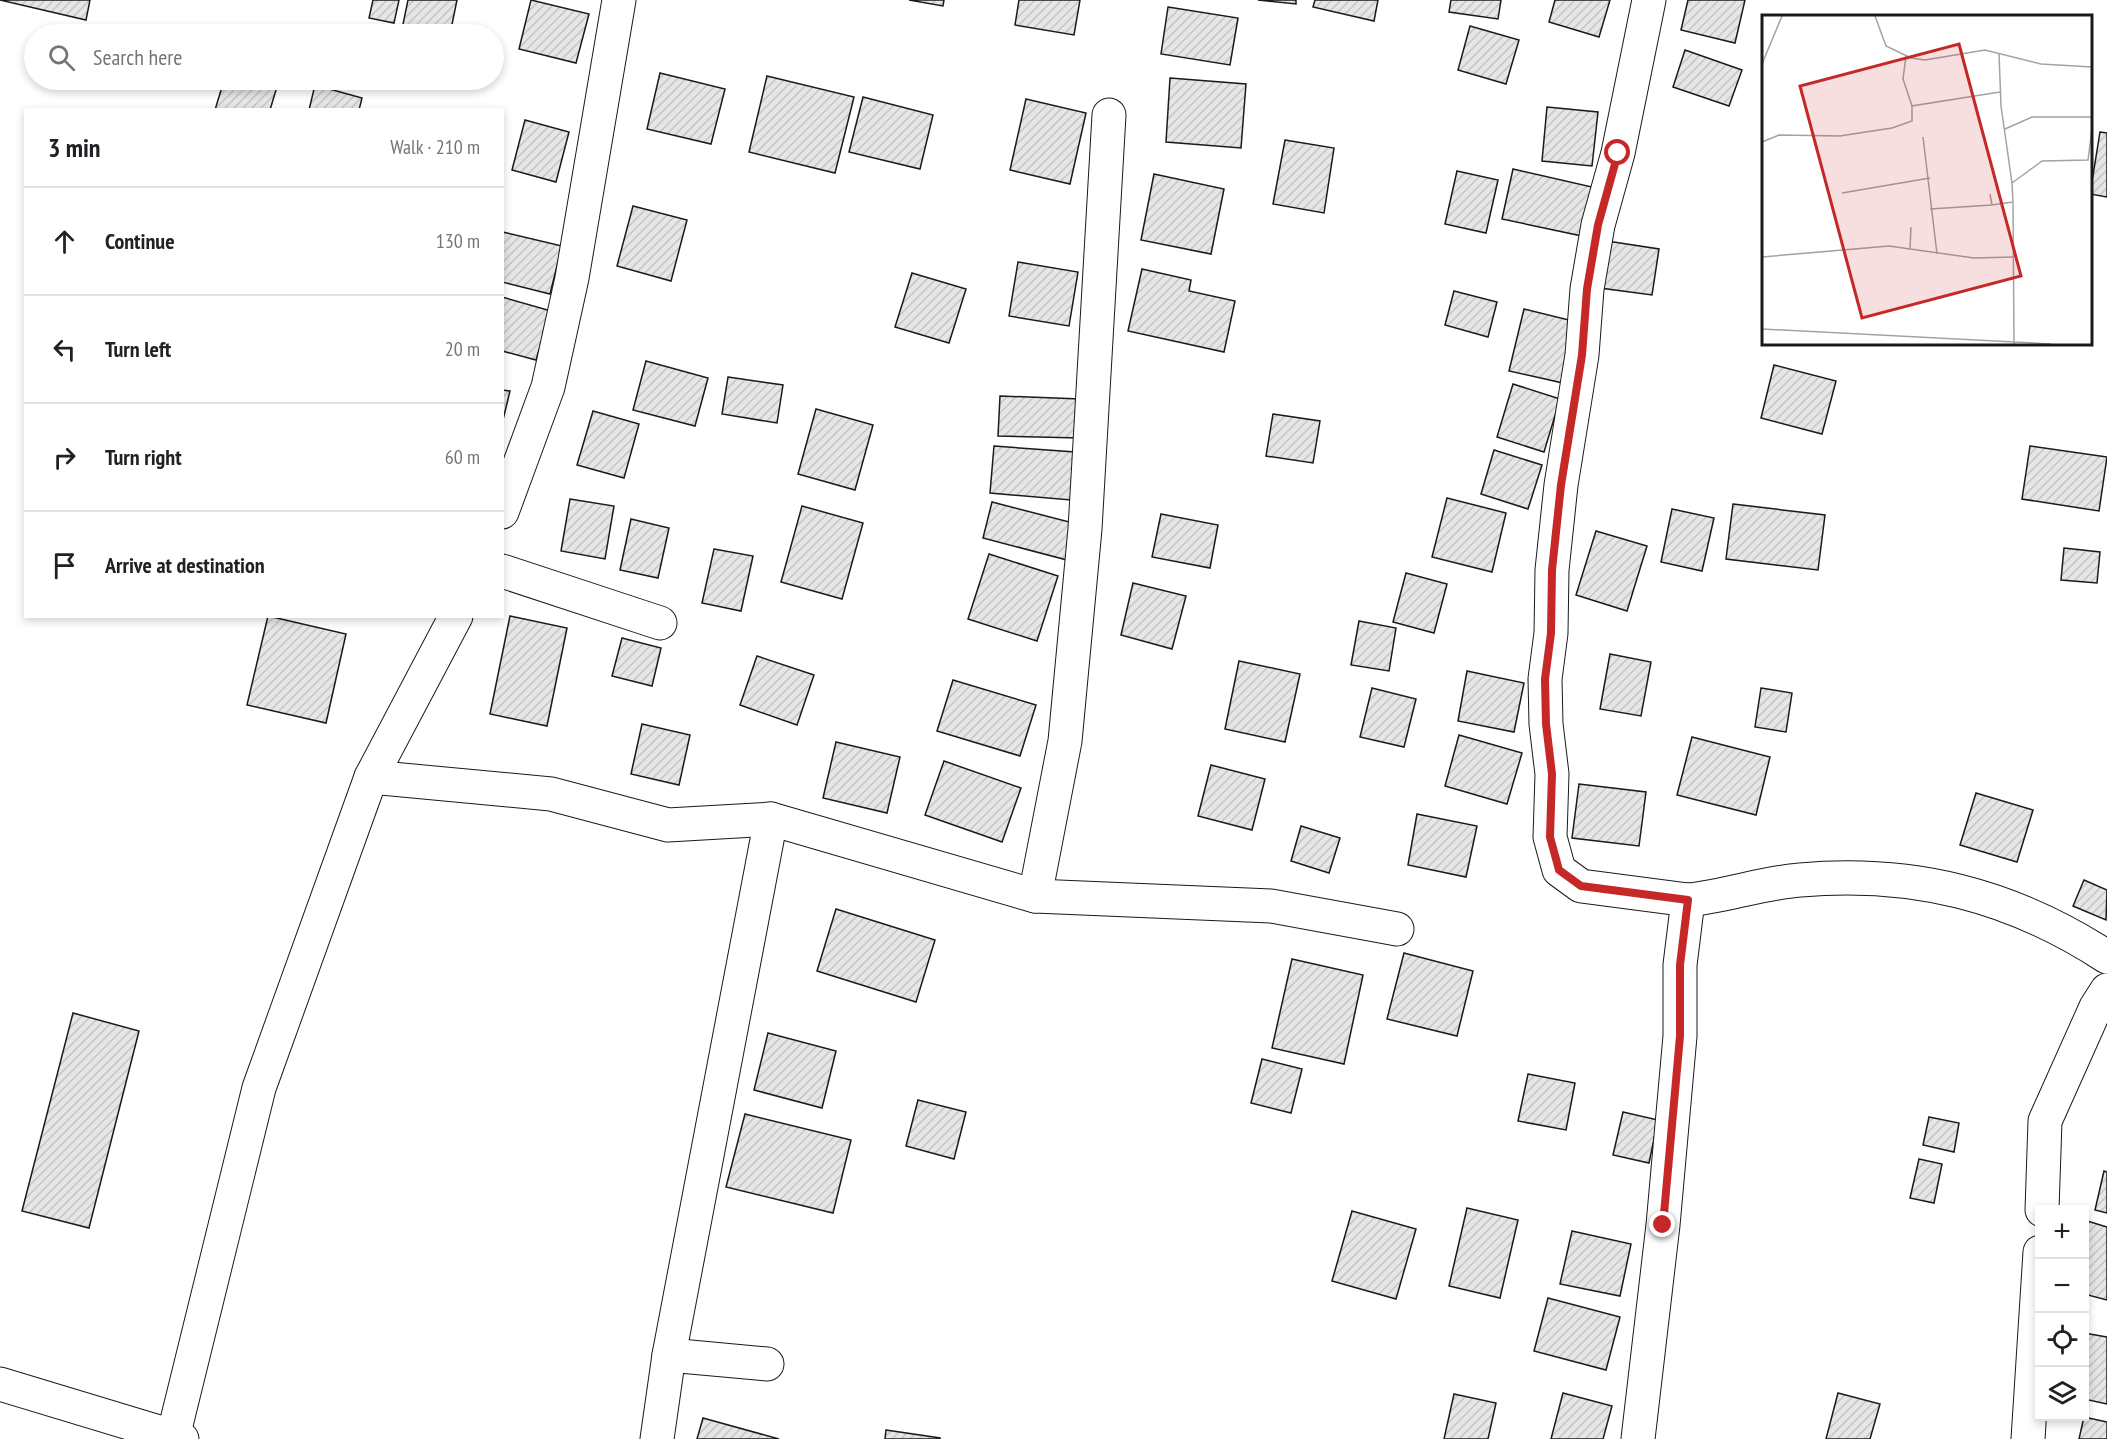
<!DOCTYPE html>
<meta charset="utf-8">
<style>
:root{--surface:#fff;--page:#f2f2f2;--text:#202124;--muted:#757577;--line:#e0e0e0}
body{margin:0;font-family:"PT Sans Narrow",sans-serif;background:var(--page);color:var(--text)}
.controls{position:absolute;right:18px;bottom:18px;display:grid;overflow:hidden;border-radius:0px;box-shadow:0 3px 9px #0003}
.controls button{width:54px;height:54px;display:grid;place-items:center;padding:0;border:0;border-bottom:2px solid var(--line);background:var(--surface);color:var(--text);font:30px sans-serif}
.stop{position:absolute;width:18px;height:18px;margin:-14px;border:4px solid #c62828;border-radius:50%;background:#fff}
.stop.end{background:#c62828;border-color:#fff;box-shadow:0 2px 6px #0008}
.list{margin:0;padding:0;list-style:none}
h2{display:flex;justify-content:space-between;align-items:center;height:78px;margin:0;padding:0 24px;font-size:26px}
h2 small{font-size:20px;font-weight:400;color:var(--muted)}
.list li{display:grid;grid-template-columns:39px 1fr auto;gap:18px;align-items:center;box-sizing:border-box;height:108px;padding:0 24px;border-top:2px solid var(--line)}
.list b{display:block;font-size:22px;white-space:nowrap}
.list em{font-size:20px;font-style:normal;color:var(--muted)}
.icon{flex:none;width:33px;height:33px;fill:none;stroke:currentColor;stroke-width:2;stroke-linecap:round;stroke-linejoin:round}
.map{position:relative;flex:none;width:2107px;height:1439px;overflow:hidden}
.search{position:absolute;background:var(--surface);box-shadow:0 3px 9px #0003;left:24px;top:24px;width:480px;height:66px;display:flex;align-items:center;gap:15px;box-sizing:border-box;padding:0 21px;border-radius:33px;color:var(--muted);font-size:22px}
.panel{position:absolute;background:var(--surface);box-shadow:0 3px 9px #0003;left:24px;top:108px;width:480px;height:510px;border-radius:0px}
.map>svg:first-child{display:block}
</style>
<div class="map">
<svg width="2107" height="1439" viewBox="0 0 2107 1439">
<defs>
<pattern id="building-hatch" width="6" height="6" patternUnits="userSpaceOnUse" patternTransform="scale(1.5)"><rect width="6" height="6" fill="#e6e6e6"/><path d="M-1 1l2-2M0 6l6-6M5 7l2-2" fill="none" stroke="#c5c5c5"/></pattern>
</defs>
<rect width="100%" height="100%" fill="#fff"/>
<g fill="url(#building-hatch)" stroke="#1a1a1a" stroke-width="1.5">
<polygon points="0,0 90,0 86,20"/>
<polygon points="373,0 399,0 394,23 369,18"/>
<polygon points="408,0 457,0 450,34 401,34"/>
<polygon points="531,0 589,14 576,63 519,49"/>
<polygon points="909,0 944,0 943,6"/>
<polygon points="1019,0 1080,0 1074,35 1015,25"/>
<polygon points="1258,0 1296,0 1296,4"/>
<polygon points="1315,0 1378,0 1374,21 1313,7"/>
<polygon points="1451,0 1501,0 1498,19 1449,12"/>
<polygon points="1555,0 1610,0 1599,37 1549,22"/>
<polygon points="1688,0 1745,0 1735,43 1681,30"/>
<polygon points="1168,7 1238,18 1230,65 1161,54"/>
<polygon points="1470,26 1519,40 1506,84 1458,70"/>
<polygon points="1685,50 1742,70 1729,106 1673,87"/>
<polygon points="660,73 725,89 711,144 647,129"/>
<polygon points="767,76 854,97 835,173 749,152"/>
<polygon points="1170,78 1246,84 1241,148 1166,142"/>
<polygon points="224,80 279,80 270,110 215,110"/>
<polygon points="315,85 362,98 359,110 309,110"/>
<polygon points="863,97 933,115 920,169 849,152"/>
<polygon points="1026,99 1086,113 1070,184 1010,170"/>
<polygon points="1547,107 1598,112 1592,166 1542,161"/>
<polygon points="525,120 569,132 556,182 512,170"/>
<polygon points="2100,132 2107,133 2107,197 2090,194"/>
<polygon points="1285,140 1334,148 1324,213 1273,204"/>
<polygon points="1513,169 1592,187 1582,236 1502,219"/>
<polygon points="1457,171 1498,180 1486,233 1445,224"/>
<polygon points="1154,174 1224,189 1211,254 1141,240"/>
<polygon points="633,206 687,220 671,281 617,266"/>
<polygon points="503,232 562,246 550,294 502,282"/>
<polygon points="1607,241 1659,249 1652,295 1600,288"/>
<polygon points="1018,262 1078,272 1069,326 1009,316"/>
<polygon points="1142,269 1191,280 1189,291 1235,301 1224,352 1128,331"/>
<polygon points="912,273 966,289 949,343 895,327"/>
<polygon points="1454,291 1497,302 1488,337 1445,325"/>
<polygon points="502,297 551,311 536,360 502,351"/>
<polygon points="1524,309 1577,322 1563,383 1509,371"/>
<polygon points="646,361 708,378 695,426 633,410"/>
<polygon points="1774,365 1836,381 1822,434 1761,418"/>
<polygon points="728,377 783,385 777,423 722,414"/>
<polygon points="1513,384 1560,399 1544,452 1497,437"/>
<polygon points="502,390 510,391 502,424"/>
<polygon points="1000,396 1080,399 1079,438 998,436"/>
<polygon points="816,409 873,425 855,490 798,474"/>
<polygon points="593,411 639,424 624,478 577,465"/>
<polygon points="1273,414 1320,421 1313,463 1266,456"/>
<polygon points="994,446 1075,452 1071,500 990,493"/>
<polygon points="2030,446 2107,457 2099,511 2022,499"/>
<polygon points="1494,450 1542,465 1528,509 1481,494"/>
<polygon points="1447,498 1506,513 1492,572 1432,557"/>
<polygon points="570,499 614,506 605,559 561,551"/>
<polygon points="992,502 1077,524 1067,560 983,538"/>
<polygon points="1733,504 1825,515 1818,570 1726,559"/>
<polygon points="802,506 863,523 842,599 781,582"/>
<polygon points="1672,509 1714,518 1702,571 1661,562"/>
<polygon points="1161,514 1218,525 1210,568 1152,557"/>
<polygon points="631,519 669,528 658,578 620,570"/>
<polygon points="1596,531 1647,546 1627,611 1576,595"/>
<polygon points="2064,548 2100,552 2097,583 2061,580"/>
<polygon points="714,549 753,556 741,611 702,603"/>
<polygon points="989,554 1058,576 1037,641 968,619"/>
<polygon points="1406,573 1447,584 1434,633 1393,622"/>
<polygon points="1133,583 1186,596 1172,649 1121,635"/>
<polygon points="268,616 346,634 326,723 247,705"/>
<polygon points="510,616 567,628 547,726 490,714"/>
<polygon points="1359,621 1396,628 1389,671 1351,665"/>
<polygon points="622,638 661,648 652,686 612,676"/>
<polygon points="1610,654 1651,662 1641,716 1600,709"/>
<polygon points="757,656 814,675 797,725 740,705"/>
<polygon points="1239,661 1300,674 1285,742 1225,729"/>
<polygon points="1467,671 1524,683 1514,732 1458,721"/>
<polygon points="953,680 1036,705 1020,756 937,731"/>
<polygon points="1372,688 1416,699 1404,747 1360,737"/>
<polygon points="1761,688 1792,693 1786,732 1755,727"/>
<polygon points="642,724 690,735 679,785 631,774"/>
<polygon points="1459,735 1522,753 1507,804 1445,786"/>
<polygon points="1692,737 1770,757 1756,815 1677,795"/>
<polygon points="836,742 900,757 887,813 823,798"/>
<polygon points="944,761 1021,788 1002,842 925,815"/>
<polygon points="1211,765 1265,779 1252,830 1198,816"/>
<polygon points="1579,784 1646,792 1639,846 1572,838"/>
<polygon points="1976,793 2033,810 2017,862 1960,845"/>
<polygon points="1417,814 1477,826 1466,877 1408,865"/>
<polygon points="1301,826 1340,838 1329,873 1291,861"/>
<polygon points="2084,880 2107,890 2106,920 2073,906"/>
<polygon points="836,909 935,940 916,1002 817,971"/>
<polygon points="1404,953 1473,971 1457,1036 1387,1019"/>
<polygon points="1292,959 1363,975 1344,1064 1272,1048"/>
<polygon points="73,1013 139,1031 89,1228 22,1211"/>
<polygon points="768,1033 836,1051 822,1108 754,1090"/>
<polygon points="1262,1059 1302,1069 1291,1113 1251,1103"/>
<polygon points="1528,1074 1575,1083 1566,1130 1518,1121"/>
<polygon points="918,1100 966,1112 954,1159 906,1146"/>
<polygon points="1623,1112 1658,1120 1649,1163 1613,1155"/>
<polygon points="745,1114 851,1140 833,1213 726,1187"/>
<polygon points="1929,1117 1959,1123 1954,1152 1923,1145"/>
<polygon points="1919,1159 1942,1164 1934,1203 1910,1198"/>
<polygon points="2104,1171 2107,1172 2107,1213 2095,1210"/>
<polygon points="1467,1208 1518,1220 1500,1298 1449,1286"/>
<polygon points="1352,1211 1416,1229 1396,1299 1332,1281"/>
<polygon points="2084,1220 2107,1227 2107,1300 2084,1294"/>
<polygon points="1572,1231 1631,1244 1620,1296 1560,1284"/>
<polygon points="1548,1298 1620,1317 1606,1370 1534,1351"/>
<polygon points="2084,1333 2107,1337 2107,1404 2084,1399"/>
<polygon points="1563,1393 1612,1406 1603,1439 1551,1439"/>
<polygon points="1838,1393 1880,1404 1870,1439 1826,1439"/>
<polygon points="1454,1394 1496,1403 1488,1439 1444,1439"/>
<polygon points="2084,1417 2107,1422 2107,1439 2079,1439"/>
<polygon points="703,1418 779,1439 697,1439"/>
<polygon points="886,1430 940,1438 940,1439 885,1439"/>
</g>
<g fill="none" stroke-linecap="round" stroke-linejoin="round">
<defs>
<g id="minor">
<polyline points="502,512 548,387 572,278 619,0"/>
<polyline points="502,571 660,623"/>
<polyline points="371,777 551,794 668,825 771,819 1035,896 1271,906 1397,929"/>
<polyline points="1035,896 1065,741 1085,529 1109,115"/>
<path d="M1688 900C1726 896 1762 883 1800 880 1913 870 2012 895 2107 957"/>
<polyline points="2042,1210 2045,1121 2096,1007 2107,990"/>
<polyline points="669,1355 771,819"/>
<polyline points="0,1384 182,1439"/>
<polyline points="173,1437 259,1088 371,777 456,616"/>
<polyline points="657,1439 669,1355 767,1364"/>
<polyline points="1638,1439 1663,1225 1680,1036 1680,965 1688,900 1581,886 1559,870 1550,837 1552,774 1546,724 1545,679 1551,633 1552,570 1561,485 1582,355 1587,289 1598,225 1618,153 1649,0"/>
<polyline points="2028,1439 2040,1252"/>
</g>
</defs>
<use href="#minor" stroke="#1a1a1a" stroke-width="35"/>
<use href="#minor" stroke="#fff" stroke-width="33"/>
</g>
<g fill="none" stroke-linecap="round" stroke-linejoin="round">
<polyline stroke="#c62828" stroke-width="8" points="1618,153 1598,225 1587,289 1582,355 1561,485 1552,570 1551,633 1545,679 1546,724 1552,774 1550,837 1559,870 1581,886 1688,900 1680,965 1680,1036 1663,1225"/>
</g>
<g transform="translate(1762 15)">
<rect width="330" height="330" fill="#fff"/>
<path fill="none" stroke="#a3a3a3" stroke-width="1.5" d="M113 1 124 31 149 43 163 45 223 35 279 49 330 52M237 38 239 91 250 168M144 41 141 64 150 91M0 49 20 1M243 114 270 102H330M161 122 175 239M0 127 17 120 78 121 130 113 150 106V91L238 77M80 178 168 163M228 179 230 190 251 187 250 168 280 146 326 145 330 114M251 187 252 329M168 194 230 190M148 233 149 212M0 242 127 231 212 243 253 242M0 314 289 329"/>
<path fill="#c62828" fill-opacity="0.15" stroke="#c62828" stroke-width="3" d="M197 29 259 261 100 303 38 71Z"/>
<rect width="330" height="330" fill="none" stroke="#1a1a1a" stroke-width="3"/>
</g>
</svg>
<div class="controls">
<button>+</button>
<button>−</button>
<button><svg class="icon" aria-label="locate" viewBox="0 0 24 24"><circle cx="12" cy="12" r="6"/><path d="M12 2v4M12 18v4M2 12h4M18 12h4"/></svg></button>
<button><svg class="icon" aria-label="layers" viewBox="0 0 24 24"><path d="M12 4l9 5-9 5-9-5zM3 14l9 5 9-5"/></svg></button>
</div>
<div class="stop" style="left:1618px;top:153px"></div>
<div class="stop end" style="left:1663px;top:1225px"></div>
<div class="search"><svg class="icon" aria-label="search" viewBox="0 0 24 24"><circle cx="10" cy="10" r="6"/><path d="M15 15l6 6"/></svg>Search here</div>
<section class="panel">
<h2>3 min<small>Walk · 210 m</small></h2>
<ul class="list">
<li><svg class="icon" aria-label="ahead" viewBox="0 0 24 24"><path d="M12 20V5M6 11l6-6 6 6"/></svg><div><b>Continue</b></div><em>130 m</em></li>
<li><svg class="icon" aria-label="left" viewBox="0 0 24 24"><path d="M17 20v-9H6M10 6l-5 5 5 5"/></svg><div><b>Turn left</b></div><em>20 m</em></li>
<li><svg class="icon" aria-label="right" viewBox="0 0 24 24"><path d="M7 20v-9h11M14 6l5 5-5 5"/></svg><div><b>Turn right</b></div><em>60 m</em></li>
<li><svg class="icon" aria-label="arrive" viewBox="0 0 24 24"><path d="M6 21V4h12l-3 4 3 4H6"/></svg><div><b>Arrive at destination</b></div></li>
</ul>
</section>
</div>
